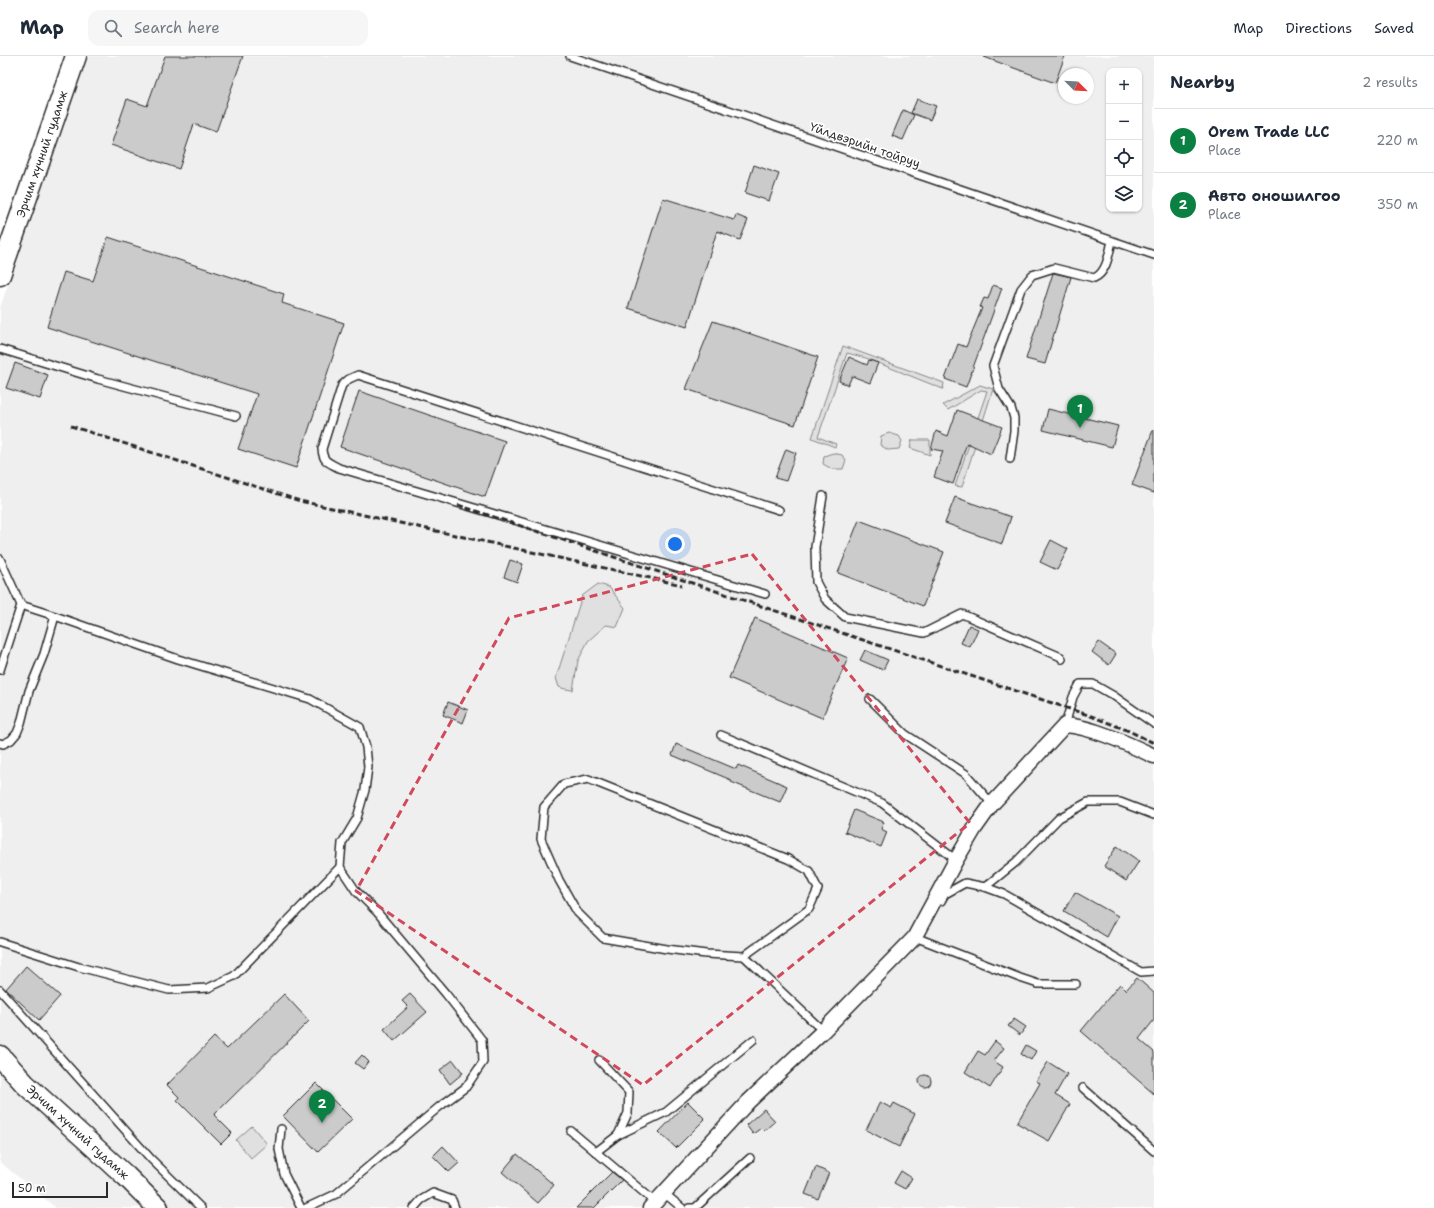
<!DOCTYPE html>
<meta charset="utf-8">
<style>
:root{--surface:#fff;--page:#f6f6f7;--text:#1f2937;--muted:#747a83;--line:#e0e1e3;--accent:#0b8043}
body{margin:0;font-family:"Shantell Sans",sans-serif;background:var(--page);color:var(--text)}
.controls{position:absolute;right:12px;top:12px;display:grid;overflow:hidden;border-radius:8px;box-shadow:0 1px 3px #0004}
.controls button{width:36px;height:36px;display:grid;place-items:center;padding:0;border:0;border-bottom:1px solid var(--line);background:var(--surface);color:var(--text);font:20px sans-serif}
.compass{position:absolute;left:1058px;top:12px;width:36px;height:36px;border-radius:50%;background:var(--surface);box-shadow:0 1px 3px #0004;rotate:114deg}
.scale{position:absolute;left:12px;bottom:10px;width:96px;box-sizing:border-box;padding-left:4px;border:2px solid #2b2b2b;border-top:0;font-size:11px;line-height:14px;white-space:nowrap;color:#2b2b2b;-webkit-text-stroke:3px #fff;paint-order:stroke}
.you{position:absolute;left:675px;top:488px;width:14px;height:14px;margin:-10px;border:3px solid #fff;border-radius:50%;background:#1a73e8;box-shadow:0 0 0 6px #1a73e833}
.badge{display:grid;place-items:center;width:26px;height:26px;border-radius:50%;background:var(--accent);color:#fff;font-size:13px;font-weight:700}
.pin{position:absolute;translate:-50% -33px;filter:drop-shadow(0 1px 2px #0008)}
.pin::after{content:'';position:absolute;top:21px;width:14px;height:12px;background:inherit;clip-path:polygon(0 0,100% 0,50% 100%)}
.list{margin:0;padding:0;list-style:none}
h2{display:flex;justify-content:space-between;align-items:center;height:52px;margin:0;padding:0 16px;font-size:17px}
h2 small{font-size:13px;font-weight:400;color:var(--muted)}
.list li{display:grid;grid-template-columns:26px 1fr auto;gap:12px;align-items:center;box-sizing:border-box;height:64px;padding:0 16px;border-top:1px solid var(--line)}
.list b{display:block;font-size:15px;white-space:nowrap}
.list p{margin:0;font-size:13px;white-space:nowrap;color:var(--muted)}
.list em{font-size:13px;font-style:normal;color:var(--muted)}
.icon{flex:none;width:22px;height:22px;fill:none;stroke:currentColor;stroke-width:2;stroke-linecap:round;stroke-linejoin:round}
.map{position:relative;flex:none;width:1154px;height:1152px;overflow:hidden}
header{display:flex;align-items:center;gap:24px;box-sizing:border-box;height:56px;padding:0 20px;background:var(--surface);border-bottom:1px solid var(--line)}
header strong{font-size:19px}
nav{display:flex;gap:22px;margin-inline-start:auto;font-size:14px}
.search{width:280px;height:36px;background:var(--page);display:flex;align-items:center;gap:10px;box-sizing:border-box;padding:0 14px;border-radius:12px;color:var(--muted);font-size:15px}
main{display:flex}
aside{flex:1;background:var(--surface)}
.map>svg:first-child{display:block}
</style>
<header>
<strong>Map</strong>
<div class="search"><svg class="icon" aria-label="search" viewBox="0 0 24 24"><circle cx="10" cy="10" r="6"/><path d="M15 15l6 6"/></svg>Search here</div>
<nav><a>Map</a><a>Directions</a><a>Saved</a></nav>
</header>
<main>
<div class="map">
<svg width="1154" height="1152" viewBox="0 0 1154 1152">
<rect width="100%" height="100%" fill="#fff"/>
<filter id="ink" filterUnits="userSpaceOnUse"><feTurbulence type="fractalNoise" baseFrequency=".025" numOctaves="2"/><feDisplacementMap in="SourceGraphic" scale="8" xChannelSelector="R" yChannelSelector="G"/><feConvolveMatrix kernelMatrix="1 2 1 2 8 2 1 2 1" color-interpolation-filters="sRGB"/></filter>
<g filter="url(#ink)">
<path fill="#efefef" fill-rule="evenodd" d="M86 0H1154V1152H56L0 1106V252ZM1109 15H1139V153H1109ZM1064 18H1088V42H1064Z"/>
<g fill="#e0e0e0" stroke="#868686">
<polygon points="843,290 944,327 943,333 866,302 847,297 818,381 836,388 835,391 812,382"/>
<polygon points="980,329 993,333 962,431 955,430 987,335 981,334 948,354 943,349"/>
<polygon points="889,377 899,380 902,385 899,393 888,394 880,389 881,380"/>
<polygon points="912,384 930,384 930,399 910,392"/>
<polygon points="833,397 842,399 846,404 843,413 832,413 823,408 824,400"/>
<polygon points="598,528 609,531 625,552 617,571 606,569 588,585 578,605 573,634 565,633 559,631 556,622 582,540"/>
<polygon points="252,1070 267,1088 251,1102 236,1084"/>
</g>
<g fill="#cbcbcb" stroke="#2b2b2b">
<polygon points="165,0 243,0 216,76 194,68 179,113 111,89 127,43 147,50"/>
<polygon points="984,0 1065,0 1055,27 984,1"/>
<polygon points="917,43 936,50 930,64 911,57"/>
<polygon points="903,54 914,59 903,84 892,80"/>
<polygon points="754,109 779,118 769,145 745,137"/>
<polygon points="663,142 734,164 736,159 748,164 740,184 717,175 687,271 628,252"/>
<polygon points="108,181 284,238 282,247 344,267 296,412 238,393 257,338 47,271 64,216 93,225"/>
<polygon points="1053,217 1071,221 1045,308 1026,303"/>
<polygon points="993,229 1002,232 966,331 945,323 958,288 966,291 982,252 980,251 984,242 988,243"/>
<polygon points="713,265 818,301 795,369 686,333"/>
<polygon points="849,301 867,309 869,304 878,307 870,327 852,320 848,329 839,325"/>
<polygon points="15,307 48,319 40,343 6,332"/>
<polygon points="359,335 505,385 485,441 340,391"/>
<polygon points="1048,353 1118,370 1112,391 1043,374"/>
<polygon points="957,354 1002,371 991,398 967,387 953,428 934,421 943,395 931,393 936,375 948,380"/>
<polygon points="1153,374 1154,374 1154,437 1132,429"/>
<polygon points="786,393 796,397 786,425 775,422"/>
<polygon points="955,441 1011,461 1002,488 945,467"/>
<polygon points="859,464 944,496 923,550 838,517"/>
<polygon points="1051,484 1068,493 1057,514 1040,506"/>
<polygon points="510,504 523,508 517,526 504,521"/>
<polygon points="755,562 848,602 822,662 729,622"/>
<polygon points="969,569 978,573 970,591 961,587"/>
<polygon points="1099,586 1116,598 1109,609 1092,596"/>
<polygon points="865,594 888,604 883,614 860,604"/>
<polygon points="448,646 468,654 463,667 443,659"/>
<polygon points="676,688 736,713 738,709 787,730 780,746 731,726 731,724 672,699"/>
<polygon points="854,754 884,766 881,773 887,776 881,791 845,776"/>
<polygon points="1117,790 1139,805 1126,825 1104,810"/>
<polygon points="1075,836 1118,860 1107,881 1064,855"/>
<polygon points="26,910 60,940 39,964 6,933"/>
<polygon points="1137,922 1154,937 1154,964 1139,983 1154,996 1154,1038 1081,975 1120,928 1126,934"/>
<polygon points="284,938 309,965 214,1059 232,1077 221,1088 177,1044 179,1041 167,1029 214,981 227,993"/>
<polygon points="410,938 427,956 394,985 384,973 408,951 402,945"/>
<polygon points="1014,963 1026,971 1020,979 1008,970"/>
<polygon points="995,985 1004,992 994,1005 1003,1011 990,1032 965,1016 978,995 985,999"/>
<polygon points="1026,989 1036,995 1031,1004 1021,998"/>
<polygon points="362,999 369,1006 363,1013 355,1007"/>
<polygon points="453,1004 463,1017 450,1028 440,1014"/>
<polygon points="1048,1006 1067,1018 1055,1039 1070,1048 1049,1085 1017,1067 1040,1027 1036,1025"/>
<circle cx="925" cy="1025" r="6"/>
<polygon points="316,1027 352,1063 318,1096 283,1060"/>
<polygon points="688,1046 705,1063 676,1092 659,1076"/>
<polygon points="880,1046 891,1052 894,1047 915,1058 899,1091 866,1074"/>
<polygon points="764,1053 775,1065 764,1075 761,1072 753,1078 746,1069"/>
<polygon points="443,1090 459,1107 449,1116 433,1100"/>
<polygon points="517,1098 554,1129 538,1147 502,1116"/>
<polygon points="816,1111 829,1117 818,1143 805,1138"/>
<polygon points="901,1115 912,1122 905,1133 894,1127"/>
<polygon points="612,1116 622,1124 594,1152 576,1152"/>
</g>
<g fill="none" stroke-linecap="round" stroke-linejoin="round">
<defs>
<g id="service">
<polyline points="570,0 1154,199"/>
<polyline points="0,293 98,323 236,360"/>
<path d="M1010 403 1014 375V362L1011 352 999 333 993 310 1021 233 1032 219 1054 212 1094 222C1107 217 1109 197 1112 185"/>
<polyline points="823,440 815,491 816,526 825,543 845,561 924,577 962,558 1061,601 1062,603"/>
<polyline points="0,503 21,549 55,560 178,603 310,643 360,671 366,691 368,711 365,734 357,762 342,787 340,811 356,835 377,856 446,938 482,984 483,1006 466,1031 439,1051 336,1138 306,1152"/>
<path d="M765 538 339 412C328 406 323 406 322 393L342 329 349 323 358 319 779 454"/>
<polyline points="0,614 21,549"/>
<polyline points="870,643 905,678 966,718 992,748"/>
<polyline points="1065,669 1073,641 1080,628 1093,628 1114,640 1154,668"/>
<polyline points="721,679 882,747 956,804"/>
<polyline points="0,687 3,688 11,684 17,677 21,667 29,635 44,598 55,560"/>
<polyline points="985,831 1016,806 1059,762 1088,746 1120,746 1154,759"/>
<polyline points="941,845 945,838 965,827 985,831 1004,838 1141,916 1154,915"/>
<polyline points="915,881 1020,922 1038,928 1076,928"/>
<polyline points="0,886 79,911 169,934 208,932 234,920 340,811"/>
<polyline points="744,900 809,853 818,833 809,815 788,803 588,723 564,728 544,751 541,783 559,824 577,856 603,882 667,893 706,898 744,900 823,975"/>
<polyline points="0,934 151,1103 201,1152"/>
<polyline points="1083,1032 1154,1095"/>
<polyline points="281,1073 279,1093 284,1118 301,1152"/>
<polyline points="571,1075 655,1146"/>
<polyline points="618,1079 666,1056 753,984"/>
<polyline points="596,1096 618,1079 628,1057 629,1036 599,1004"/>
<polyline points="664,1137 682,1152"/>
<polyline points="414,1152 421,1144 433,1137 452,1144 455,1152"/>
<polyline points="689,1152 695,1152 750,1102"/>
</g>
<path id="minor" d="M650 1152 748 1046 823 975 914 882 956 804 975 772 992 748 1065 669C1093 671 1128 688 1154 700"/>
<g id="secondary">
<path id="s1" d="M0 219 76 0"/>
<path id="s2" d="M0 1000 25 1028 126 1120 158 1152"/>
</g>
</defs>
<use href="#service" stroke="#2b2b2b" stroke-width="10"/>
<use href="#minor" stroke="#2b2b2b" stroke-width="17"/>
<use href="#secondary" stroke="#2b2b2b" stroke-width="23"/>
<use href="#service" stroke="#fff" stroke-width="7"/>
<use href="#minor" stroke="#fff" stroke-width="14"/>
<use href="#secondary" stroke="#fff" stroke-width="20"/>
<g stroke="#2b2b2b" stroke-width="3" stroke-dasharray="6 3" stroke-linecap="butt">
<polyline points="71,370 300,445 682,529"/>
<polyline points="458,449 1091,660 1129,675 1154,687"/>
</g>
</g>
</g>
<path fill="none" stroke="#d1495b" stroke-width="3" stroke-dasharray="8 5" stroke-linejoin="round" d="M752 498 970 767 643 1029 356 835 509 562Z"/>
<g text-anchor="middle" stroke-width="3.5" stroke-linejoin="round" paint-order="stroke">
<g font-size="12" fill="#2b2b2b" stroke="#fff">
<text transform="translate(865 89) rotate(19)" y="4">Үйлдвэрийн тойруу</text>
<text dy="4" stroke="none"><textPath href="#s1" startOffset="128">Эрчим хүчний гудамж</textPath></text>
<text dy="4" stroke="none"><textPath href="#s2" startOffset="109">Эрчим хүчний гудамж</textPath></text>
</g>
</g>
</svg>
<div class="controls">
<button>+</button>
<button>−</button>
<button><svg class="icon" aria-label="locate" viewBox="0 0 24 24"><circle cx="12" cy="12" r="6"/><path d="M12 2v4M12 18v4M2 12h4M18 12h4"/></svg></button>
<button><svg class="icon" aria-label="layers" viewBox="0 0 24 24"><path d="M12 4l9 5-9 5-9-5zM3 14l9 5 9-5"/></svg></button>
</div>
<svg class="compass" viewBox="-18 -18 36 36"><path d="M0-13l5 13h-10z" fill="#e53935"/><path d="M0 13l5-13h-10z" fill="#747a83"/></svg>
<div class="scale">50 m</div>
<div class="you"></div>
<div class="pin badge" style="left:1080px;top:372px">1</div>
<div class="pin badge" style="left:322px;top:1067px">2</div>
</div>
<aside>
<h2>Nearby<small>2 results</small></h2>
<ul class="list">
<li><span class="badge">1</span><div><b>Orem Trade LLC</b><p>Place</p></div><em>220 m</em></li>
<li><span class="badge">2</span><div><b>Авто оношилгоо</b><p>Place</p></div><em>350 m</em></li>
</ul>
</aside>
</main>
